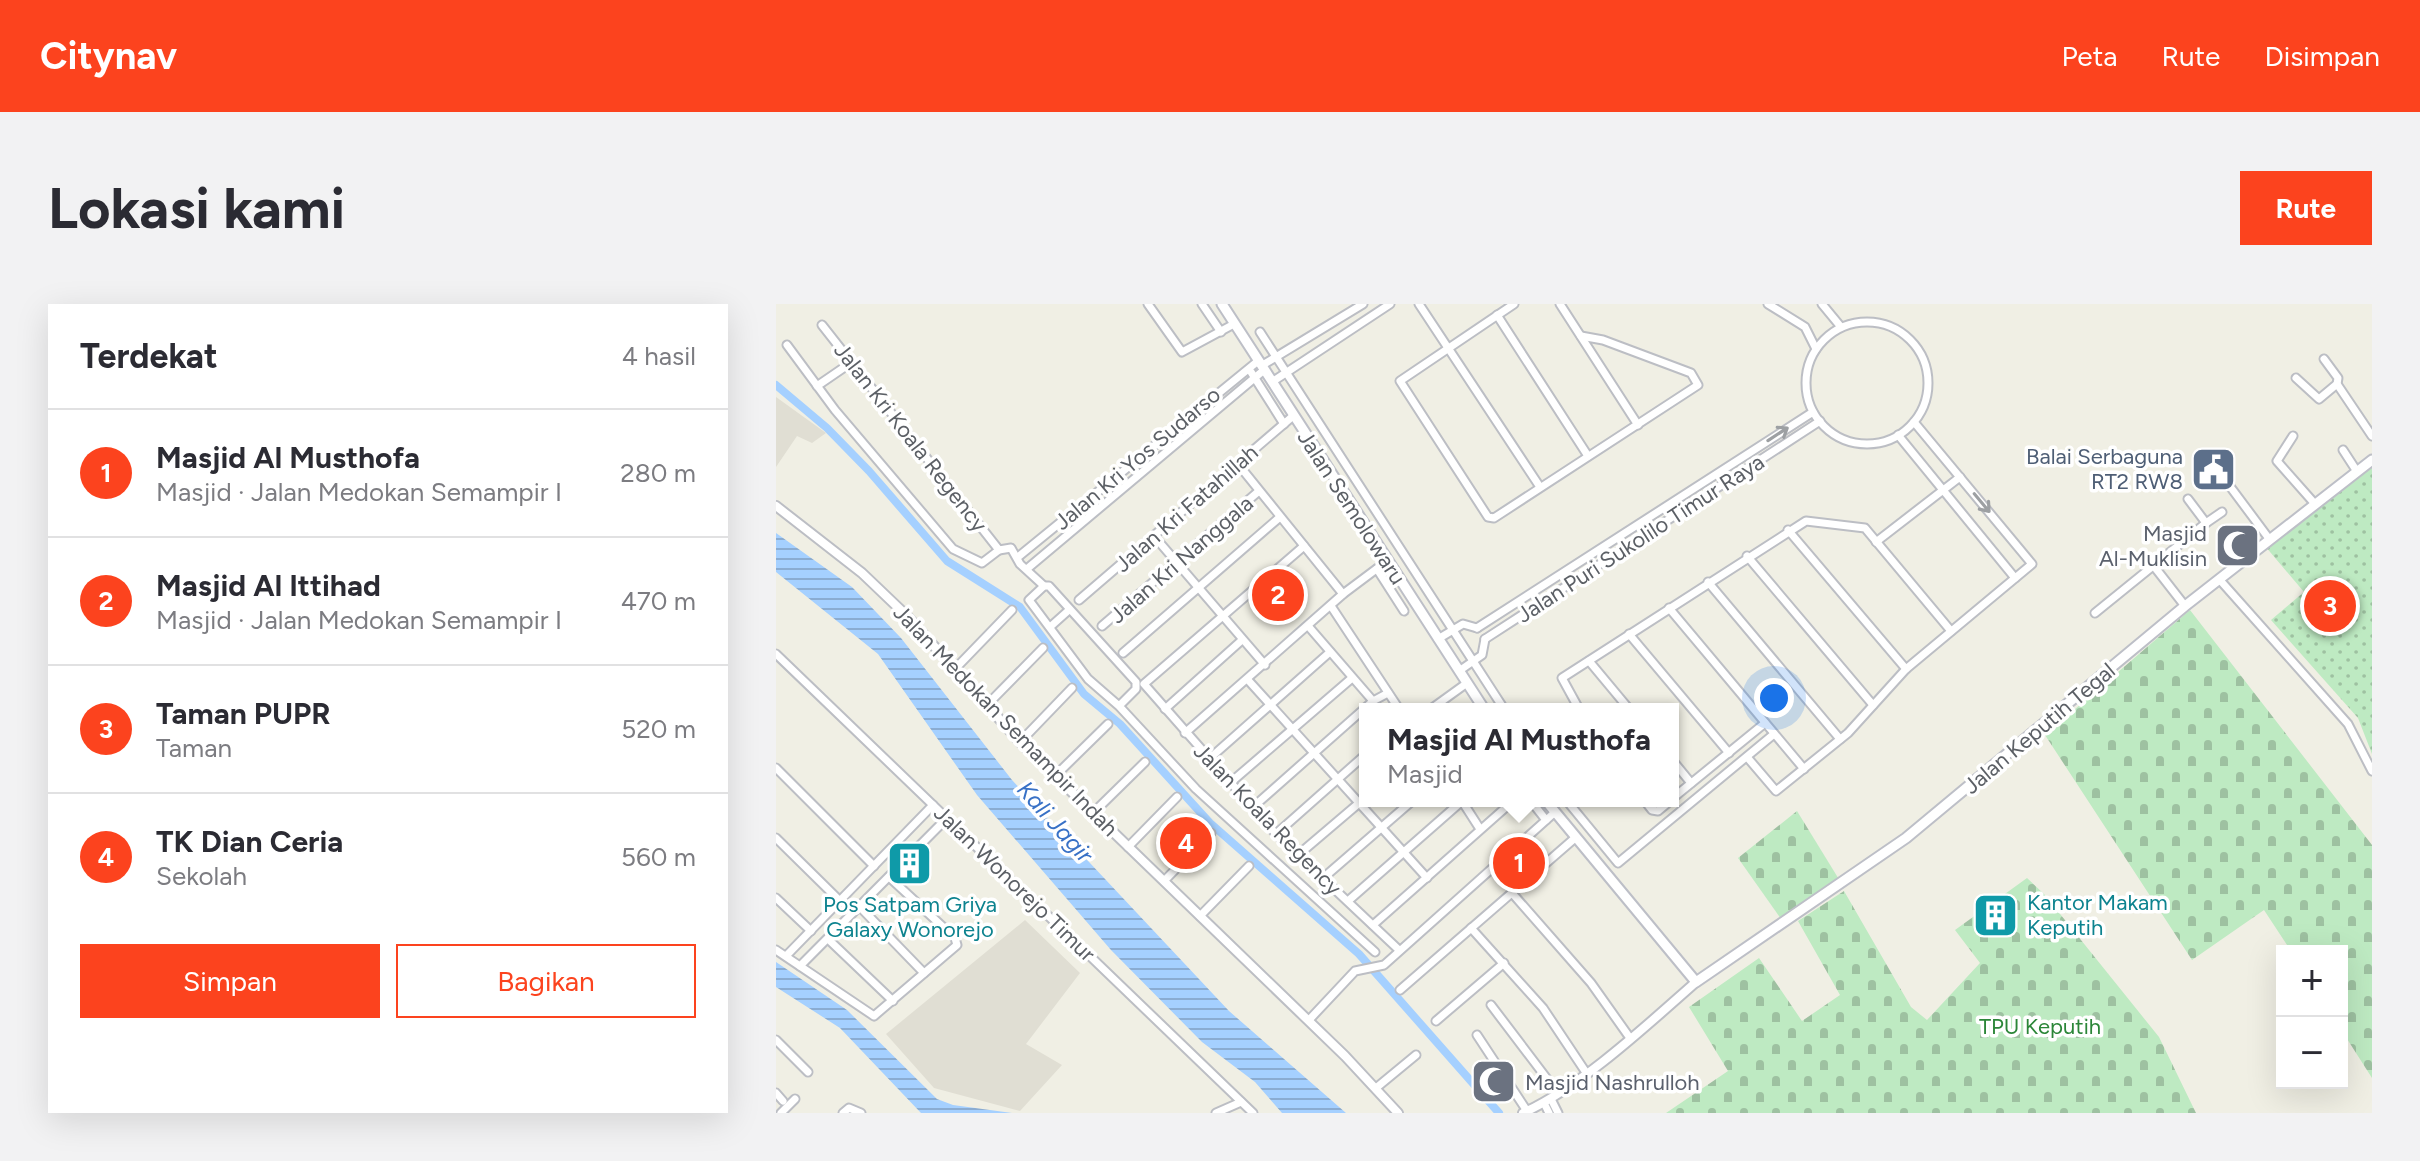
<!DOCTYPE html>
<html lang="id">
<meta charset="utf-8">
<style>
:root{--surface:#fff;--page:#f2f2f3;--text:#2b2b33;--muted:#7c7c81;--line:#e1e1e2;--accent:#fc431e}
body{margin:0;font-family:Figtree,sans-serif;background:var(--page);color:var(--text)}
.controls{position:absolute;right:24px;bottom:24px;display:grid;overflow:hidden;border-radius:0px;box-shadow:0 8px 32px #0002}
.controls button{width:72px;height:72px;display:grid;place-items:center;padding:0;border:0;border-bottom:2px solid var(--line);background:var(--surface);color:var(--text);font:40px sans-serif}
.you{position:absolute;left:998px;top:394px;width:28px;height:28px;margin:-20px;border:6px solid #fff;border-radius:50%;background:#1a73e8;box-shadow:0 0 0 12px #1a73e833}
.badge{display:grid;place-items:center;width:52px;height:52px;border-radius:50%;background:var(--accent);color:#fff;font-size:26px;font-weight:700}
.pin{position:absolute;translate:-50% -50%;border:4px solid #fff;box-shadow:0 2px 8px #0006}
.popup{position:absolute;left:583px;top:399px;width:320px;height:104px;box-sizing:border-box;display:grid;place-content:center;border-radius:0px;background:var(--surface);filter:drop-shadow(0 2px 6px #0005);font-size:26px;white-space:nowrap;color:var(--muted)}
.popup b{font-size:30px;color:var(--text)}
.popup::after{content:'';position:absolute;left:50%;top:100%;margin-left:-16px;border:16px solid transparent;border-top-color:var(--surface)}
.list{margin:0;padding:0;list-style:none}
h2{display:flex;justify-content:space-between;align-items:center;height:104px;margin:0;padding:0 32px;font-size:34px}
h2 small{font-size:26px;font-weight:400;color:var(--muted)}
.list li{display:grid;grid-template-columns:52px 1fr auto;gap:24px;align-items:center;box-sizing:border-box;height:128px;padding:0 32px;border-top:2px solid var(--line)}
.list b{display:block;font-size:30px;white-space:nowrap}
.list p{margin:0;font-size:26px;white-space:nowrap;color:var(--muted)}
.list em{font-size:26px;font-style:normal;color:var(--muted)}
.actions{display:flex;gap:16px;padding:24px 32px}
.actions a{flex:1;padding:18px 0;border:2px solid var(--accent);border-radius:0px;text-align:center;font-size:28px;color:var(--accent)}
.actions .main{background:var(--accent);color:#fff}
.map{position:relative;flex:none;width:1596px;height:809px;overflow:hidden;border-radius:0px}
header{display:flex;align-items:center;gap:48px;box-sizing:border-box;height:112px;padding:0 40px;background:var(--accent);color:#fff}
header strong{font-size:38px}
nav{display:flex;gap:44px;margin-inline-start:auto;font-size:28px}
.intro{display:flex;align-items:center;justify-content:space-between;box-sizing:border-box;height:192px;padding:0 48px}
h1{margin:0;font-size:56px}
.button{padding:20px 36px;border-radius:0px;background:var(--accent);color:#fff;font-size:28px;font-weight:700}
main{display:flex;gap:48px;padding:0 48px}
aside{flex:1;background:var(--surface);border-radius:0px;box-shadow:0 8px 32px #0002}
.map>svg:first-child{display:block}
</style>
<header>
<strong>Citynav</strong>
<nav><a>Peta</a><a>Rute</a><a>Disimpan</a></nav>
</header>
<div class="intro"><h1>Lokasi kami</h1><a class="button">Rute</a></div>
<main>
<aside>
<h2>Terdekat<small>4 hasil</small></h2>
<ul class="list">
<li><span class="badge">1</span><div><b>Masjid Al Musthofa</b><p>Masjid · Jalan Medokan Semampir I</p></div><em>280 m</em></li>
<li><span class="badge">2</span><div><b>Masjid Al Ittihad</b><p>Masjid · Jalan Medokan Semampir I</p></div><em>470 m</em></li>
<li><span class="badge">3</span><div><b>Taman PUPR</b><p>Taman</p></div><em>520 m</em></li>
<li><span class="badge">4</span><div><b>TK Dian Ceria</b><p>Sekolah</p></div><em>560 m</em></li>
</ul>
<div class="actions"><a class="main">Simpan</a><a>Bagikan</a></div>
</aside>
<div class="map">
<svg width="1596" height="809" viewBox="0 0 1596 809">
<defs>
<pattern id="cemetery-stones" width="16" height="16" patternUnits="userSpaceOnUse" patternTransform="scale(2)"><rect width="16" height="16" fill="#beeac2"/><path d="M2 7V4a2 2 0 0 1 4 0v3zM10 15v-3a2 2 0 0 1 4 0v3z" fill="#9ec1a1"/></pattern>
<pattern id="park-dots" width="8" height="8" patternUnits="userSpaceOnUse" patternTransform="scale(2)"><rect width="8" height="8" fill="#beeac2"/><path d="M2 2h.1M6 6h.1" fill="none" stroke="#9ec1a1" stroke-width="1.8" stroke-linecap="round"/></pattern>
<pattern id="water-rules" width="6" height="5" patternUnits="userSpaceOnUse" patternTransform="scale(2)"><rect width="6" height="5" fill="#a5d0ff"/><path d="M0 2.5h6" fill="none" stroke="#8aacd2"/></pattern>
</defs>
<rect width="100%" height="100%" fill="#f0efe4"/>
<g fill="#e0ded3">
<polygon points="0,93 50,129 36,139 21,132 0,163"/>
<polygon points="249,616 304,669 250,740 286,761 244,807 158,784 110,730"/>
</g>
<g fill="url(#cemetery-stones)">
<polygon points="1414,306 1596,541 1596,774 1566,727 1566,647 1515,647 1488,606 1416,656 1269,431"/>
<polygon points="1021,507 1064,577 1005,615 962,554"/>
<polygon points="1251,574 1268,590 1383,733 1420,809 890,809 952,767 913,703 983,654 1026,717 1064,691 1022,617 1068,587 1135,703 1151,716 1204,659 1179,626"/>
</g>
<polygon fill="url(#park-dots)" points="1596,160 1596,450 1582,414 1495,316 1528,288 1489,242"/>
<g fill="url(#water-rules)">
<polygon points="0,229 76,283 125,334 236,476 453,707 570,809 506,809 479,778 426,738 335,646 201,491 102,350 0,268"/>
<polygon points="0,658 71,706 161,795 177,801 236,809 145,809 64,724 0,683"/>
</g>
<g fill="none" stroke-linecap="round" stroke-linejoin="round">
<polyline stroke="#a5d0ff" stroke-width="8" points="0,81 51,124 93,167 171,257 244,303 308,390 344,420 434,519 583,650 723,809"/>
<defs>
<g id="minor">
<polyline points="372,0 406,48 458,20"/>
<polyline points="426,0 445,28"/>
<polyline points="643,0 764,183"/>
<polyline points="738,0 624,77 712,213 718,214 922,81 915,69 827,36 805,32"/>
<polyline points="784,0 862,121"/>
<polyline points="992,0 1029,23 1040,45"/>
<polyline points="1046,0 1065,23"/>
<polyline points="721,11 812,152"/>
<circle cx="1091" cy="79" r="61"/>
<polyline points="46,21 223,246 235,244 244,260 268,282"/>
<polyline points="484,28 728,405"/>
<polyline points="11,41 59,106 177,245 206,259 223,246"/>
<polyline points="485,62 587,0"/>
<polyline points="475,68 508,120"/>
<polyline points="1520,74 1543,95 1561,80 1562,74 1548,55"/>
<polyline points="496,78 614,0"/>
<polyline points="1561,80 1596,132"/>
<polyline points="41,82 76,58"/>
<polyline points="1122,131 1239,274"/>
<polyline points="1517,132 1501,157 1539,200"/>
<polyline points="1567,146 1580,166"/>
<polyline points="462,160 567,290"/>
<polyline points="1444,169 1494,236"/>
<polyline points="1430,219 1446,208"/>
<polyline points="1012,226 1130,365"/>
<polyline points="378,232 489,361"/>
<polyline points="1100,238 1184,173"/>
<polyline points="528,242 368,380 500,530 623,646"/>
<polyline points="971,252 1097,401"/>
<polyline points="242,253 482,57"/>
<polyline points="1377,261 1409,302"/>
<polyline points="252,264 488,66"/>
<polyline points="601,265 628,307"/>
<polyline points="1443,275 1572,420 1596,467"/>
<polyline points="932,278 1064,435"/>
<polyline points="303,296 517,112"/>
<polyline points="555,302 623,405"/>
<polyline points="893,304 1028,465"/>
<polyline points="1319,309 1430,219 1412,195"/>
<polyline points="326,322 483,187"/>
<polyline points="274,323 293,306"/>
<polyline points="533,323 597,397 612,389"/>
<polyline points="701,324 1037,108"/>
<polyline points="853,330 953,449"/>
<polyline points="662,335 687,320 701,324"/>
<polyline points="709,335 1044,117"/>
<polyline points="347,349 504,213"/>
<polyline points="0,350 477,809"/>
<polyline points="813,357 853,405"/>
<polyline points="177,367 236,306"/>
<polyline points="683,367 706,351 709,335"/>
<polyline points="472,376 651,574"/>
<polyline points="210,402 267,344"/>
<polyline points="343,402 360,385 360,378 273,282 268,282 253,296 312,375 343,402 420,485 599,648"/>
<polyline points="389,405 466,336"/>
<polyline points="655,405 691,379"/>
<polyline points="803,405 786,374 1030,217 1089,224 1175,327"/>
<polyline points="409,429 567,290 611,257"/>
<polyline points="244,438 296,384"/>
<polyline points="971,453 1000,487 1072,429 1130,365 1256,260 1138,118"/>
<polyline points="433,455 554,348"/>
<polyline points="897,457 915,479"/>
<polyline points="0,464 98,562"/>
<polyline points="279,472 332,420"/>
<polyline points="454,479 576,374"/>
<polyline points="897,494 989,419"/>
<polyline points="686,497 704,525"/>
<polyline points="755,497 770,516"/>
<polyline points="791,497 842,559 998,430"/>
<polyline points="869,497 876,506 882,507 894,497"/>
<polyline points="476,504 597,397"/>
<polyline points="317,509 369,458"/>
<polyline points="500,530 589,451"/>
<polyline points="0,534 64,597"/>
<polyline points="352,543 401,493"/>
<polyline points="522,551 589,494"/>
<polyline points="546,575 636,497"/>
<polyline points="388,577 435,529"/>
<polyline points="736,589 815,679 854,734"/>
<polyline points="0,594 35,627"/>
<polyline points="572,597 686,497"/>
<polyline points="84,603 148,669"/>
<polyline points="424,612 473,562"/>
<polyline points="597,621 737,497"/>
<polyline points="695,624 767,704 809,767"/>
<polyline points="52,635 117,697"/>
<polyline points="0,646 98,712 181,641 179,634 113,573"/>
<polyline points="10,652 157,501"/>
<polyline points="24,662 171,514"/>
<polyline points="624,686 799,534"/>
<polyline points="715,701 781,788"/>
<polyline points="533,716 579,667 608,661 778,509"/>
<polyline points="660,717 728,659"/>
<polyline points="701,731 751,807"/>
<polyline points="0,736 32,768"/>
<polyline points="600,784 640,751"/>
<polyline points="0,789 7,797"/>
<polyline points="775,795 782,809"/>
<polyline points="768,799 773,809"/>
<polyline points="5,809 19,795"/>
<polyline points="67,809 73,804 85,809"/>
<polyline points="440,809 465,798"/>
</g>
<g id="tertiary">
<polyline points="0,202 86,269 131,312 244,438 569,752 622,809"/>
<path d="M747 809C806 782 871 721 920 678"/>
</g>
<g id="secondary">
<polyline points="446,0 708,405"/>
<polyline points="770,497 920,678 1130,534 1409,302 1596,156"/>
</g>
</defs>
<use href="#minor" stroke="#bcbec4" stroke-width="11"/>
<use href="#tertiary" stroke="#bcbec4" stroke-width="12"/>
<use href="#secondary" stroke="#bdbfc7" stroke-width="13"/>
<use href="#minor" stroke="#fff" stroke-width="7"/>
<use href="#tertiary" stroke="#fff" stroke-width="8"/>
<use href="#secondary" stroke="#fff" stroke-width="9"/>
</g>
<defs><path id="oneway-shaft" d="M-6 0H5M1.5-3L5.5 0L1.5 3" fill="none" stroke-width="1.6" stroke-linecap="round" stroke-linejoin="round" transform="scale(2)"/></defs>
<g stroke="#9da0a3">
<use href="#oneway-shaft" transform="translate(1002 130) rotate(-33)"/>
<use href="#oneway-shaft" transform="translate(1206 199) rotate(50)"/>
</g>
<defs>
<symbol id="civic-square" viewBox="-11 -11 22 22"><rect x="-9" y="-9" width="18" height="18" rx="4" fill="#5c6f8a" stroke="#fff"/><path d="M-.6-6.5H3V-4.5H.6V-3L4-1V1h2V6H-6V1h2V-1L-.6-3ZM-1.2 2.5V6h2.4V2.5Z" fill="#fff"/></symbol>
<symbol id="mosque-square" viewBox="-11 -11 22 22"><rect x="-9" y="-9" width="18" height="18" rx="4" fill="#6b7280" stroke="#fff"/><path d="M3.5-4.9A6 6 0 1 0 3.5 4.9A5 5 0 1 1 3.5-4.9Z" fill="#fff"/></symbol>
<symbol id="building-square" viewBox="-11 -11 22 22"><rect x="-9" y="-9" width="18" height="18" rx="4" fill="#0f9aa8" stroke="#fff"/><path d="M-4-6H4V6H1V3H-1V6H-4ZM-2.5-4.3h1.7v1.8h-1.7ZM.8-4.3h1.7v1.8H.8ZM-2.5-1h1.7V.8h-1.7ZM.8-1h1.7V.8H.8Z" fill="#fff"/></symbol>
</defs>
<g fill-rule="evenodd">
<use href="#civic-square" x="1412" y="140" width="51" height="51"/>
<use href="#mosque-square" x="1436" y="216" width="51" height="51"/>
<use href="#building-square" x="108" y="534" width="51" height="51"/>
<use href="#building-square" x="1194" y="586" width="51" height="51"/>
<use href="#mosque-square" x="692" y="752" width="51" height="51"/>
</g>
<g text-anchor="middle" stroke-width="7" stroke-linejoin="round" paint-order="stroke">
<g font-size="22" fill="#5c6066" stroke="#fff">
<text transform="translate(135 133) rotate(52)" y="8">Jalan Kri Koala Regency</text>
<text transform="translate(361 154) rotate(-40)" y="8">Jalan Kri Yos Sudarso</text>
<text transform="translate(576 203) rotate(57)" y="8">Jalan Semolowaru</text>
<text transform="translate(410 204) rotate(-41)" y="8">Jalan Kri Fatahillah</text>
<text transform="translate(864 234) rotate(-33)" y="8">Jalan Puri Sukolilo Timur Raya</text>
<text transform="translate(405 255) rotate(-41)" y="8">Jalan Kri Nanggala</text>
<text transform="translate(230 416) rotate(46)" y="8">Jalan Medokan Semampir Indah</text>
<text transform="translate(1263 424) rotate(-40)" y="8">Jalan Keputih Tegal</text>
<text transform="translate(492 515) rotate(46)" y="8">Jalan Koala Regency</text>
<text transform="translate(239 579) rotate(44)" y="8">Jalan Wonorejo Timur</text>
</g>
<g font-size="22" fill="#4e5e75" stroke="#fff" text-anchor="end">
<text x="1407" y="160">Balai Serbaguna<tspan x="1407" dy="25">RT2 RW8</tspan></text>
</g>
<g font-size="22" fill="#5b616d" stroke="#fff" text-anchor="end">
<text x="1431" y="237">Masjid<tspan x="1431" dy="25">Al-Muklisin</tspan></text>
<text x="749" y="786" text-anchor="start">Masjid Nashrulloh</text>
</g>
<g font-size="22" fill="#0d838f" stroke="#fff" text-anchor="start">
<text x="1251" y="606">Kantor Makam<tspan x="1251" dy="25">Keputih</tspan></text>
<text x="134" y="608" text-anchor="middle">Pos Satpam Griya<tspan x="134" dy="25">Galaxy Wonorejo</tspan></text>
</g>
<g font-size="22" fill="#2b8638" stroke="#fff">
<text x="1264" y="730">TPU Keputih</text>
</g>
<g font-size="24" font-style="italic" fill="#3871c6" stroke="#fff">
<text transform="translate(279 518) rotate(48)" y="8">Kali Jagir</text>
</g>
</g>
</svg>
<div class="controls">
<button>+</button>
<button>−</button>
</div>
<div class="you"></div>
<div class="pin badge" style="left:743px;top:559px">1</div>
<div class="popup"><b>Masjid Al Musthofa</b>Masjid</div>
<div class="pin badge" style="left:502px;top:291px">2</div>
<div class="pin badge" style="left:1554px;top:302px">3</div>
<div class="pin badge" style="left:410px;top:539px">4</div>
</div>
</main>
